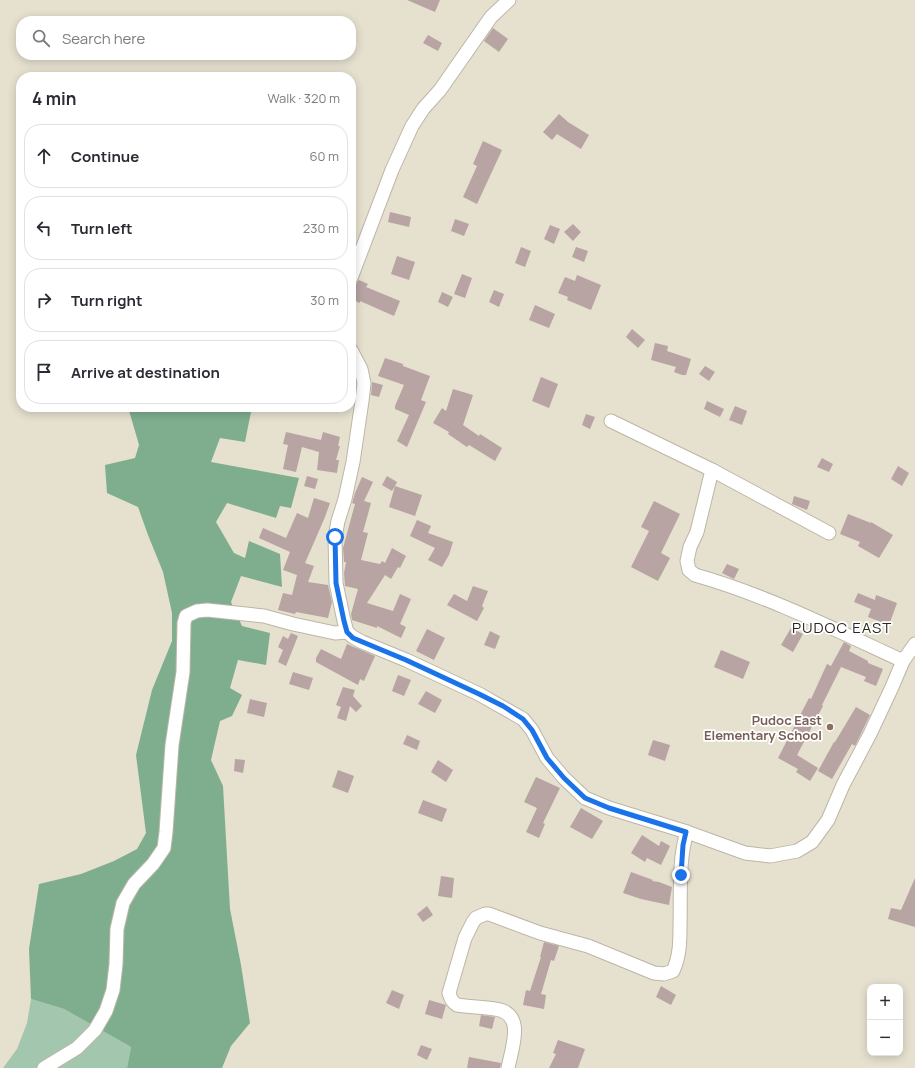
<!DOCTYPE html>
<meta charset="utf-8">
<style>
:root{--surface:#fff;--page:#f2f2f3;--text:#2b2b33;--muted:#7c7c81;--line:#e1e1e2}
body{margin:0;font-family:Manrope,sans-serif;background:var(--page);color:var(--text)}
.controls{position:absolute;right:12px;bottom:12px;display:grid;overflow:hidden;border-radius:8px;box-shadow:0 2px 10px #0003}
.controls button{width:36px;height:36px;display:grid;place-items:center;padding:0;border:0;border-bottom:1px solid var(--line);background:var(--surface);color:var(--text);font:20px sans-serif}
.stop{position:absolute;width:12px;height:12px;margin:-9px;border:3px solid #1a73e8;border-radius:50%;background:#fff}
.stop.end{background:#1a73e8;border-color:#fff;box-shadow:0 1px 4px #0008}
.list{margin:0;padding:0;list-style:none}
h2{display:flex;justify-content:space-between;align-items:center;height:52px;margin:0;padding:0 16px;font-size:17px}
h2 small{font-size:13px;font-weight:400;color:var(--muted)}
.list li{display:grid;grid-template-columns:26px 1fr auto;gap:12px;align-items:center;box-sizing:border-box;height:64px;margin:0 8px 8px;padding:0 8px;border:1px solid var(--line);border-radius:16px}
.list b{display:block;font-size:15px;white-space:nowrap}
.list em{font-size:13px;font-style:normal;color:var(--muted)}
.icon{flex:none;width:22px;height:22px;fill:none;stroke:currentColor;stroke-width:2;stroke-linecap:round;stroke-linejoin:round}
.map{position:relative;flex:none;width:915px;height:1068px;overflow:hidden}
.search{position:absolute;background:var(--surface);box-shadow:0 2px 10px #0003;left:16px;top:16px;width:340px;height:44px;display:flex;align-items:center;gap:10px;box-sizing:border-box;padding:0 14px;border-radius:16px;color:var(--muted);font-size:15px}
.panel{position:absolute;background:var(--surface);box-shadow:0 2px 10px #0003;left:16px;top:72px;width:340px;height:340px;border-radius:16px}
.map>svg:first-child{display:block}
</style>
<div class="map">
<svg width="915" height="1068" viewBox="0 0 915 1068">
<rect width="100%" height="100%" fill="#e6e0cf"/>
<polygon fill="#a3c7ae" points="31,999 64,1009 131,1047 127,1068 3,1068 17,1049 27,1023"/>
<polygon fill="#7fae8f" points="128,407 252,407 245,442 220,438 211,462 299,478 291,508 280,506 276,518 227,503 216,522 234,553 245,558 249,541 280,554 282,587 241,576 231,602 242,626 270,633 266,665 238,660 230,688 242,695 232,716 220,721 211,760 223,786 230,909 241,965 250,1023 231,1046 222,1068 127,1068 131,1047 64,1009 31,999 29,949 39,884 81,874 114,861 137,849 146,833 136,755 152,690 172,641 172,613 163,572 148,535 138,507 107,493 105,465 135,458 139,445"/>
<g fill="#b8a4a2">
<polygon points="407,0 440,0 435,12"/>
<polygon points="493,28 508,39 499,52 484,41"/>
<polygon points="428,35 442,43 438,51 423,43"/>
<polygon points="559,114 568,122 589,135 581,149 557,134 552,140 543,132"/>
<polygon points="483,141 502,150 477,204 463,197 477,166 473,164"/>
<polygon points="390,212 411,217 409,227 388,222"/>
<polygon points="455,219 469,224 464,236 451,231"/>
<polygon points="573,224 581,232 573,241 564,232"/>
<polygon points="550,225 560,229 554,244 544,239"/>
<polygon points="521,247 531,251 525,267 515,263"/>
<polygon points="576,247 588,251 584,262 572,257"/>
<polygon points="397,256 415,262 409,280 391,274"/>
<polygon points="462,274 472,278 465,298 454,294"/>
<polygon points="577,275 601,285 591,310 567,300 568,297 558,293 565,277 575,281"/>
<polygon points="359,280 368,284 366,287 400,301 394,316 360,301 360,303 351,299 351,289 352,286 356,284"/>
<polygon points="494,290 504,294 499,307 489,302"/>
<polygon points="442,292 453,297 448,307 438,302"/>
<polygon points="535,305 555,314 549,328 529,320"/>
<polygon points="632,329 645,340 638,348 626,337"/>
<polygon points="655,343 668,346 667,351 691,359 686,375 682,375 674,372 676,367 651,360"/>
<polygon points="385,358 403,364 403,366 430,376 421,400 426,402 407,447 397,441 409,415 395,409 395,406 404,385 378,376"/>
<polygon points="705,366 715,372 709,381 699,374"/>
<polygon points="541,377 558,384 549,408 532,401"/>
<polygon points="372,382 383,385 379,397 371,395"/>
<polygon points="453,389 473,395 463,425 479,436 480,434 502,448 495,461 469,445 467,447 448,434 449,432 433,423 442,408 446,411"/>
<polygon points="707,401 724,409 720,417 704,409"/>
<polygon points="735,406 747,411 742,425 729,420"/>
<polygon points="586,414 595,417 590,429 582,425"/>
<polygon points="286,432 321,440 323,432 340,437 338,446 340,446 336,460 339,460 337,473 317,470 319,452 302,447 296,472 283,469 288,445 283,444"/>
<polygon points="822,458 833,464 829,472 817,467"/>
<polygon points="898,466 909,473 902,486 891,479"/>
<polygon points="307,476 318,479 315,489 304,486"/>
<polygon points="387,476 397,482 395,486 422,495 415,516 389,507 395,486 392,491 382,485"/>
<polygon points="362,477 373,482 364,501 371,503 363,532 368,533 361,560 380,564 382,561 385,563 392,548 406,556 400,568 398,567 391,579 385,575 367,603 393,611 400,594 411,599 400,624 406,627 401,638 377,626 377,628 352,620 352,619 351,614 358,589 345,586 344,573 346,562 344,562 343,548 355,504 352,503 355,493"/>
<polygon points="794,496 810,501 807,510 792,504"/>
<polygon points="314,498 330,503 325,517 305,563 314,566 308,582 328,585 332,602 328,618 296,612 295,614 278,610 283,593 292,595 297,575 283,570 290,552 259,538 263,528 286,538 297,513 308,518"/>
<polygon points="654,501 680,514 661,553 670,558 658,581 631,567 649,531 641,527"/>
<polygon points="848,514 871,523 871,522 893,535 879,558 858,546 860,542 840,534"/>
<polygon points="417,520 431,526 428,533 453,542 449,555 442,567 428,560 435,548 410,536"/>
<polygon points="727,564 739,569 734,579 722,573"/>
<polygon points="473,586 488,591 482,606 484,608 477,621 447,605 454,594 467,601"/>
<polygon points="858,593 875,600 876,595 897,603 889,625 868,617 871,609 854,602"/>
<polygon points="791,628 803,634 793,652 781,645"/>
<polygon points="427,629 445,638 434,660 416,651"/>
<polygon points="490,631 500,636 495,649 484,645"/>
<polygon points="291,633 298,636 286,666 278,662 283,650 278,647 283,636 288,639"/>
<polygon points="844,642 851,646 849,651 868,661 868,663 883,669 876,686 864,681 866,677 841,667 822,705 823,706 797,755 818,768 810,781 796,772 798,769 778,758 809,698 811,699 827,664 831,666"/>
<polygon points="347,644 375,656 364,681 360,679 358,685 316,662 316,658 321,649 341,659"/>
<polygon points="721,650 750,662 743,679 714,667"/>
<polygon points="293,672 313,678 309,690 289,684"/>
<polygon points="398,675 411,680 404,696 392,691"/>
<polygon points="343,687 355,690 353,696 362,706 356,712 350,706 346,721 337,718 341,707 336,705"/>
<polygon points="426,691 442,700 435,713 418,704"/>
<polygon points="250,699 267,703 264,717 247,713"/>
<polygon points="856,707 870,715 855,746 852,744 832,779 818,771 834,742 835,742"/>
<polygon points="407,735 420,741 417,750 403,744"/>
<polygon points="653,740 670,745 665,761 648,755"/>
<polygon points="235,759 245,760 243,773 234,771"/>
<polygon points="438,760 453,770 446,782 431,772"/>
<polygon points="338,770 354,776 348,793 332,787"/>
<polygon points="536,777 560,788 543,823 545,824 539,838 526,832 537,808 524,802"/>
<polygon points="423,800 447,809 442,822 418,813"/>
<polygon points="581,808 603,821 592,839 570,827"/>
<polygon points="642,835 659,846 661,841 670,846 661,865 647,858 645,862 631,853"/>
<polygon points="631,872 653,880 652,881 659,882 672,887 669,905 641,899 623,893"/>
<polygon points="441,876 454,878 452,898 438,896"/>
<polygon points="915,878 915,927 888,919 891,908 901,910"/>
<polygon points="427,906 433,915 423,922 417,914"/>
<polygon points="544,942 559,946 554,961 551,960 541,994 546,995 544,1009 523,1005 526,990 530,991 541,957 540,957"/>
<polygon points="661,986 676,995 671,1005 656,997"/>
<polygon points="392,990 404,995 399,1009 386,1003"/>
<polygon points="429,1000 446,1005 442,1019 425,1014"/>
<polygon points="481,1015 495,1017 492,1029 479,1026"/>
<polygon points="558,1040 585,1049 578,1068 549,1068 556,1054 553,1053"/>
<polygon points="421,1045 432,1049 427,1060 417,1055"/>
<polygon points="469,1057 501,1063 500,1068 467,1068"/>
</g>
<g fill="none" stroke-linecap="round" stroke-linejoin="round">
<defs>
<g id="minor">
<polyline points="351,278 392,170 412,126 423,109 440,90 491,17 509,0"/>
<polyline points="351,350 361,369 364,383 362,401 353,462 345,499 338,521 335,537 336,583 344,621 347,632 353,637 362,642 406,660 479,694 523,719 532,730 547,758 564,778 585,798 609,808 687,832 745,853 770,856 797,851 812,842 828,820 843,785 870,734 892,687 903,661 915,644"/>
<polyline points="611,421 712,470"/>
<path d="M829 533 712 470 697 532 690 547 687 561 689 570 695 575C766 595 836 630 903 661"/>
<polyline points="44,1068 77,1048 95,1030 106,1011 113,990 116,964 117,929 123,903 134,884 153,864 164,848 166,832 172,745 183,672 184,623 186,616 197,611 207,610 264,616 293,624 335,633 347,632"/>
<path d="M508 1068C512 1047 526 1013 495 1009 482 1007 470 1007 457 1005 452 1002 451 999 449 993L465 938 473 922 476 918 485 914H489L540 933 588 946 654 973 664 974 673 971C680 956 680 941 680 925 681 894 678 861 687 832"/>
</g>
</defs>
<use href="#minor" stroke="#bbb6a6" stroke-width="15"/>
<use href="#minor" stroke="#fff" stroke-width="13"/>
</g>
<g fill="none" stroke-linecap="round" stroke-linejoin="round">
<polyline stroke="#1a73e8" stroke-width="5" points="335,537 336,583 344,621 347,632 353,638 406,660 479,694 503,706 523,719 532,730 547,758 564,778 585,798 609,808 686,832 683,845 681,875"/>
</g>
<circle fill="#8d6e63" stroke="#fff" stroke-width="1.5" cx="830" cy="727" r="4"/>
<g text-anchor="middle" stroke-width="3.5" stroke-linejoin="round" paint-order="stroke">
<g font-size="13" font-weight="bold" fill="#785e54" stroke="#fff" text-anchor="end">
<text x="822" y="725">Pudoc East<tspan x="822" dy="15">Elementary School</tspan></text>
</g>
<g font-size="15" letter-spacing="1" fill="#292721" stroke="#fff">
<text x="842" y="633">PUDOC EAST</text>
</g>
</g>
</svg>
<div class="controls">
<button>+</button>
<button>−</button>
</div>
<div class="stop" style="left:335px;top:537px"></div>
<div class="stop end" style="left:681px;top:875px"></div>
<div class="search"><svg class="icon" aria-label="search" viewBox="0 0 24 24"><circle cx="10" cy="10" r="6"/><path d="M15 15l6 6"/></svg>Search here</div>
<section class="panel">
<h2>4 min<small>Walk · 320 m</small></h2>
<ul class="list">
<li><svg class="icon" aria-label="ahead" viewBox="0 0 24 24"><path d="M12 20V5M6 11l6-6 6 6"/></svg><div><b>Continue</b></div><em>60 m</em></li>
<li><svg class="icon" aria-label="left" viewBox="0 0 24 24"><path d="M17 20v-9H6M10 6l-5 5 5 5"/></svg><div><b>Turn left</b></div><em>230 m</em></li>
<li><svg class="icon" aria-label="right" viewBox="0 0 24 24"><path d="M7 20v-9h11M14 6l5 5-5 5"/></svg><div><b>Turn right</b></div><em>30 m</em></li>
<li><svg class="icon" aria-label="arrive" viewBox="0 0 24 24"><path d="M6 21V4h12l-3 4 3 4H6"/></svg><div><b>Arrive at destination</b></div></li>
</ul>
</section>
</div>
